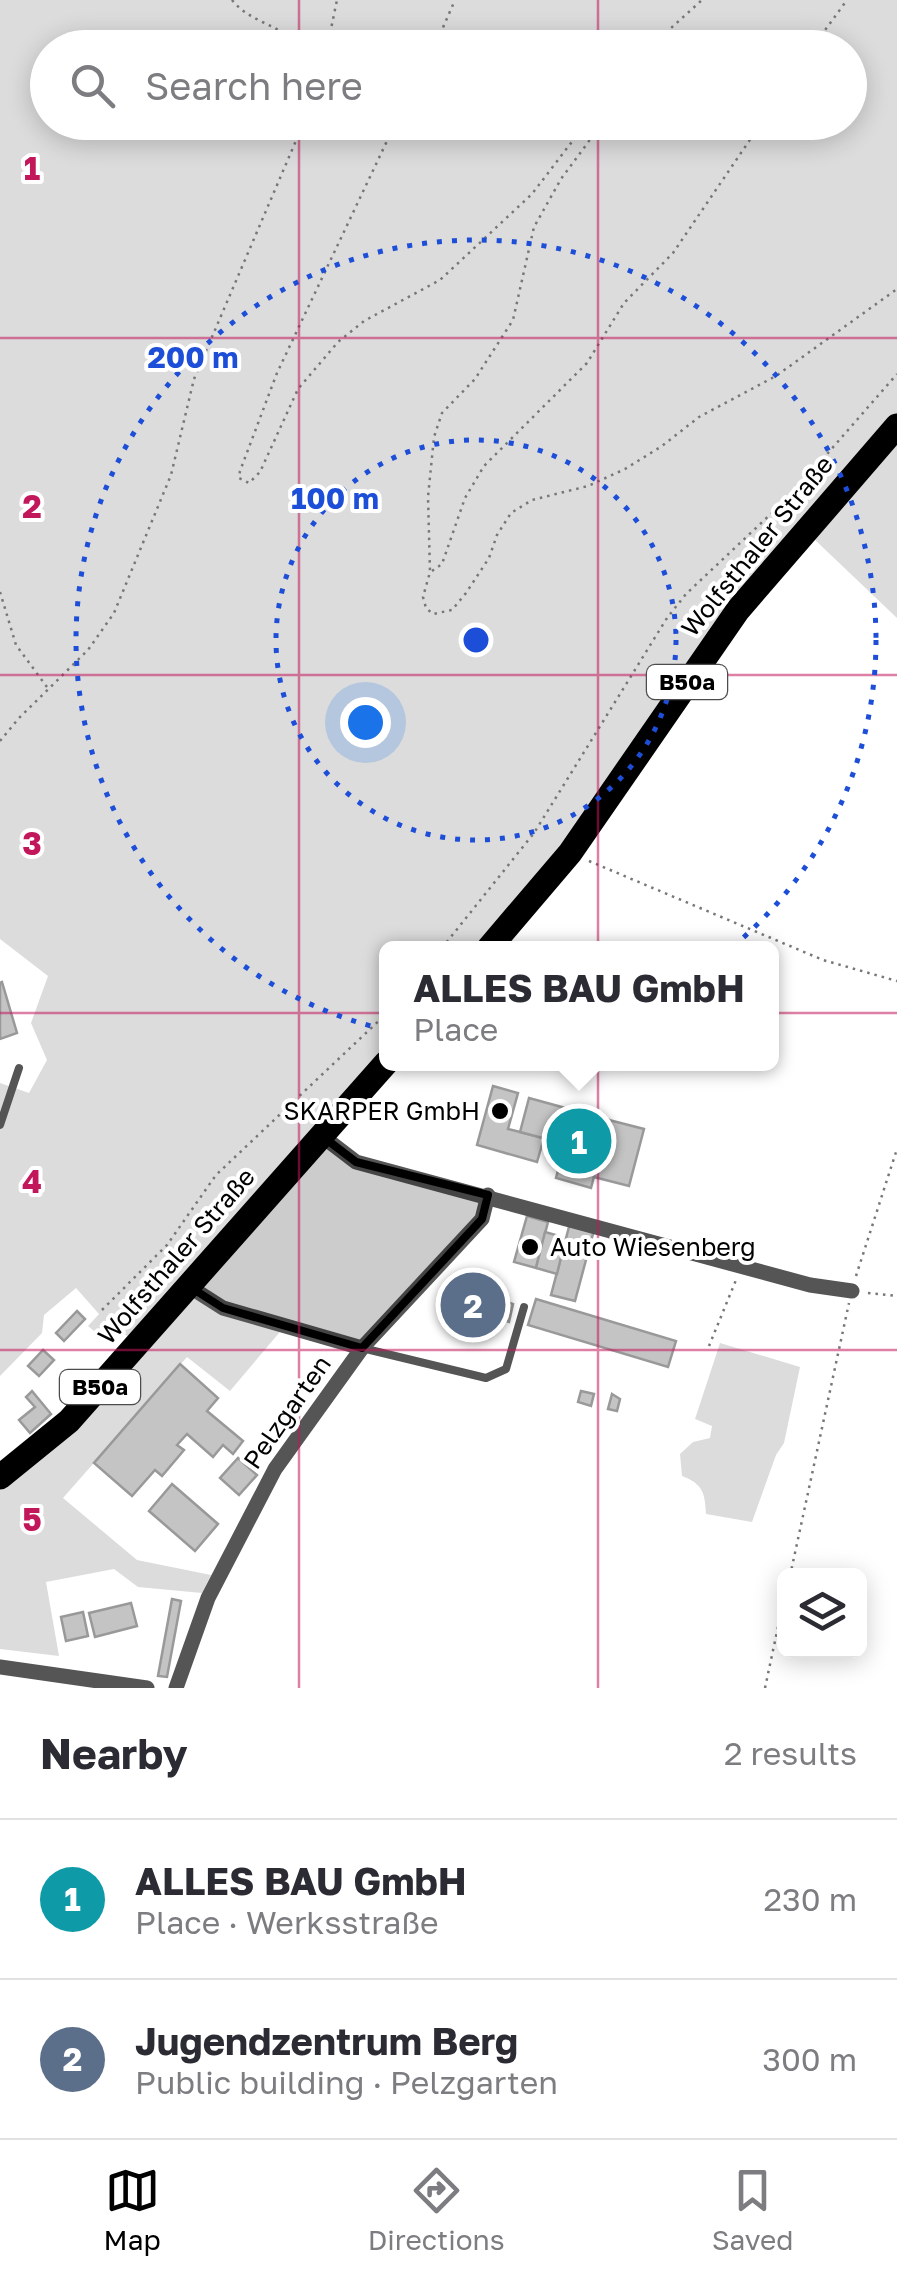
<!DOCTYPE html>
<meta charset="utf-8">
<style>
:root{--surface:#fff;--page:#f7f7f7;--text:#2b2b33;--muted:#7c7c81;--line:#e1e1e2;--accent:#000}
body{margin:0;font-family:"Golos Text",sans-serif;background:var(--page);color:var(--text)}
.controls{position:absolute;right:30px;bottom:30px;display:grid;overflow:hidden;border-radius:15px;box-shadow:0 5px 25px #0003}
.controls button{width:90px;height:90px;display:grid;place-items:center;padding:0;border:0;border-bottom:2px solid var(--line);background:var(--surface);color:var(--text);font:50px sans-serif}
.you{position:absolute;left:365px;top:722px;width:35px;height:35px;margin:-25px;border:8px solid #fff;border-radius:50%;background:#1a73e8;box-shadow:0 0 0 15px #1a73e833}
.badge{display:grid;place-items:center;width:65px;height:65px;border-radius:50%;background:var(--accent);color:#fff;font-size:32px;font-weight:700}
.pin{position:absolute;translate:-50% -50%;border:5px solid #fff;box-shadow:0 2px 10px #0006}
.popup{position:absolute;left:379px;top:941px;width:400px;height:130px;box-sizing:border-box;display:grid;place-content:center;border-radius:15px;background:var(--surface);filter:drop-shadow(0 2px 8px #0005);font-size:32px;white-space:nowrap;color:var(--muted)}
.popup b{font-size:38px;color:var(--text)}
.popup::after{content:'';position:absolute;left:50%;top:100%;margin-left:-20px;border:20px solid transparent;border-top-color:var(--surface)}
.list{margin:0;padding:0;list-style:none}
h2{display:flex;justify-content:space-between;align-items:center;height:130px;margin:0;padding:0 40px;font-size:42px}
h2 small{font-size:32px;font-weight:400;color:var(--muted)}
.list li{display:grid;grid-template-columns:65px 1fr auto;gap:30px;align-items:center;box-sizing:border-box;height:160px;padding:0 40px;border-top:2px solid var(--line)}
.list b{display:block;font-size:38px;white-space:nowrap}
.list p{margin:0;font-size:32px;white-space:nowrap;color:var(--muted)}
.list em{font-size:32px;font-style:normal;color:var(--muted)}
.icon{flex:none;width:55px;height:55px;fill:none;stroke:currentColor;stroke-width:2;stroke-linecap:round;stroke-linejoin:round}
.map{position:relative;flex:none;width:897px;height:1688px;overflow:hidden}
.search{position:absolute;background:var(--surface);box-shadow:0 5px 25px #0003;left:30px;right:30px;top:30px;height:110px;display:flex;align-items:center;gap:25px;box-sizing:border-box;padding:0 35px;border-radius:55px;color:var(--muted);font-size:38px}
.sheet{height:450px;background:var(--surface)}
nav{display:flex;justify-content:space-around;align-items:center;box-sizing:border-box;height:140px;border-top:2px solid var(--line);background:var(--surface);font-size:28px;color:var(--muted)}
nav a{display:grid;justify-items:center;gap:5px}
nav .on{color:var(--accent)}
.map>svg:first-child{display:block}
</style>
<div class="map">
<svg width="897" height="1688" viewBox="0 0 897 1688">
<rect width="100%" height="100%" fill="#fff"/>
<g fill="#dcdcdc" fill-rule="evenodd">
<path d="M0 0H897V415L562 848 477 948H386V1051L184 1281 227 1303 290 1320 230 1391 187 1357 63 1498 137 1560 211 1575 202 1593 138 1587 114 1569 46 1582 59 1656 0 1649V1463L66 1409 129 1337 116 1329 105 1340 88 1326 99 1314 76 1288 44 1315 42 1333 0 1376V1083L29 1093 47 1060 31 1023 48 976 0 939ZM48 48H850V122H48Z"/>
<polygon points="897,443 897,618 813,538"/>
<path d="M720 1343 800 1367 784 1443 776 1455 752 1522 706 1514C705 1493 703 1484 682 1476L680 1454 693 1442 710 1438 712 1426 695 1419Z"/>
</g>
<g fill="#c4c4c4" stroke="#999" stroke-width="2.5">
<polygon points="2,982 17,1033 0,1039 0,983"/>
<polygon points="493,1086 518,1093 508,1129 544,1138 537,1162 477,1145"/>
<polygon points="529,1098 609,1120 591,1188 556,1178 565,1144 520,1132"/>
<polygon points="609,1120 644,1129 629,1186 594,1177"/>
<polygon points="527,1216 548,1222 536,1268 514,1262"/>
<polygon points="570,1223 594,1230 575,1301 551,1295"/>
<polygon points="545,1232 556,1235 554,1242 564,1245 557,1274 536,1268"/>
<polygon points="482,1290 506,1297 504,1301 479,1300"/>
<polygon points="471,1292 481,1295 476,1312 466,1310"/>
<polygon points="536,1299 676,1341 668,1367 528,1325"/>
<polygon points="504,1301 513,1304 509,1322 500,1319"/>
<polygon points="77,1311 85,1319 64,1341 56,1333"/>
<polygon points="43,1350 54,1360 39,1376 28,1366"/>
<polygon points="180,1364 218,1398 207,1411 243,1441 233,1454 223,1445 213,1457 187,1434 177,1445 184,1450 162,1476 155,1470 132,1496 94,1463"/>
<polygon points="32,1391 51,1414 30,1433 19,1420 35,1407 26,1397"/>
<polygon points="581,1391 594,1394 591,1406 578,1402"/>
<polygon points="612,1394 620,1399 617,1411 608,1409"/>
<polygon points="238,1458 257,1475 239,1495 220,1478"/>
<polygon points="172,1484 218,1524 195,1551 149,1511"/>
<polygon points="172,1599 181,1601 167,1677 158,1676"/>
<polygon points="131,1603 137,1626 95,1637 89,1613"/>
<polygon points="83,1612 88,1636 66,1641 61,1617"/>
</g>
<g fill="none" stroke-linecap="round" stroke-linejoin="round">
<g stroke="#777" stroke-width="2.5" stroke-dasharray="2.5 5" stroke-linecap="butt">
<path d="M232 0C249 22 281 25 304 48"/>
<polyline points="327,48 337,0"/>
<polyline points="434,48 455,0"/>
<polyline points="649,48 702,0"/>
<polyline points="812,48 847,0"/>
<polyline points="396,122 277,373 240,471 239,478 249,483 260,472 298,389 338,342 364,321 440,280 532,194 587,122"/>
<polyline points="603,122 561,179 534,227 513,320 475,379 442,413 434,437 428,497 430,572 423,597 426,608 433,614 452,610 466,593 489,558 497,535 511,513 532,500 588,486 625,469 662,446 699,417 776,376 897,289"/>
<polyline points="432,571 442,564 465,498 484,466 587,363 624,303 673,253 762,122"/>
<polyline points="0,592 16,645 47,687"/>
<polyline points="0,741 19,718 88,650 114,613 171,475 194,379 304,122"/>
<polyline points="589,861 823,960 897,981"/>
<polyline points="442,948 534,833 667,618 686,594 793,493 897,374"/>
<polyline points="856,1276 897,1149"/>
<polyline points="868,1293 897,1296"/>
<polyline points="102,1310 167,1245 216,1175 386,1014"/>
<polyline points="709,1346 736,1280"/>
<polyline points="790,1576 849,1303"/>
<polyline points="765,1688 784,1599"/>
</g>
<g stroke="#555" stroke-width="8">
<polyline points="0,1125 19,1068"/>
<polyline points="362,1348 486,1378 506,1369 524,1307"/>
</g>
<g stroke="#555" stroke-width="15">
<polyline points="322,1136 356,1162 810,1285 852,1291"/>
<polyline points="190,1287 223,1308 362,1348"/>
<polyline points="0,1667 147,1688"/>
<polyline points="176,1688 208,1598 275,1469 362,1348 482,1219 488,1195"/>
</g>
<g stroke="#000" stroke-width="25">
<polyline points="489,948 570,853 738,610 897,426"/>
<polyline points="0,1477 69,1421 386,1063"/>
</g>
</g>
<path fill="#000" fill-opacity="0.2" stroke="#000" stroke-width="8" stroke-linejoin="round" d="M322 1136 356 1162 488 1195 482 1219 362 1348 223 1308 190 1287Z"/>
<path fill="none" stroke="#c2185b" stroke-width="2.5" stroke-opacity="0.55" d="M299 0V48M598 0V48M299 122V1688M598 122V1688M0 338H897M0 675H897M0 1013H897M0 1350H897"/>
<g fill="none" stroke="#1d4ed8" stroke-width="5" stroke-dasharray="5 10">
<circle cx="476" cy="640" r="200"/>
<circle cx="476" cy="640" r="400"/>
</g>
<g fill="#000" stroke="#fff" stroke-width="4">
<circle cx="500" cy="1111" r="10"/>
<circle cx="530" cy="1247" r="10"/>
</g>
<g text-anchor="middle" stroke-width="8" stroke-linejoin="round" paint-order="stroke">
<g fill="#fff" stroke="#4c4c4c" stroke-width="2.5">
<rect x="647" y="665" width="80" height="34" rx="8"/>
<rect x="60" y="1370" width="80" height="34" rx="8"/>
</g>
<g font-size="22" font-weight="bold" fill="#000">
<text x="687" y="690">B50a</text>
<text x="100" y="1395">B50a</text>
</g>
<g font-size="25" fill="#000" stroke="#fff">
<text transform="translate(757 546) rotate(-51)" y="9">Wolfsthaler Straße</text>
<text transform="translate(176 1256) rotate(-49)" y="9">Wolfsthaler Straße</text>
<text transform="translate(287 1412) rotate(-55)" y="9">Pelzgarten</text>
</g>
<g font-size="25" fill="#000" stroke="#fff" text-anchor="end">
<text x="480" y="1120">SKARPER GmbH</text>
<text x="550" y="1256" text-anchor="start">Auto Wiesenberg</text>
</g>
</g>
<g font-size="32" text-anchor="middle" font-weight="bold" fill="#c2185b" stroke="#fff" stroke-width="8" stroke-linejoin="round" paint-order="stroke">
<text x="32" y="180">1</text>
<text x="32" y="518">2</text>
<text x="32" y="855">3</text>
<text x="32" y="1193">4</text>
<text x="32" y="1531">5</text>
</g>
<circle cx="476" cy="640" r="15" fill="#1d4ed8" stroke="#fff" stroke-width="5"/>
<g font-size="30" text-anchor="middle" font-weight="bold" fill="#1d4ed8" stroke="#fff" stroke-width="8" stroke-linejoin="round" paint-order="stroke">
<text x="193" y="368">200 m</text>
<text x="335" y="509">100 m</text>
</g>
</svg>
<div class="controls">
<button><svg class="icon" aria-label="layers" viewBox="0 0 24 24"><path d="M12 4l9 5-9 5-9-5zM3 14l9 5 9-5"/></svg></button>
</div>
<div class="you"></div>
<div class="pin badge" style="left:579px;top:1141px;background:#0f9aa8">1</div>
<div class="popup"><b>ALLES BAU GmbH</b>Place</div>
<div class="pin badge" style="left:473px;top:1305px;background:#5c6f8a">2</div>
<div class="search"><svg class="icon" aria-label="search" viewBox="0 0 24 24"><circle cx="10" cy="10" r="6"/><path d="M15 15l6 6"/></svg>Search here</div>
</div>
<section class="sheet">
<h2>Nearby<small>2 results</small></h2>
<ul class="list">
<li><span class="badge" style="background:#0f9aa8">1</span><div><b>ALLES BAU GmbH</b><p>Place · Werksstraße</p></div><em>230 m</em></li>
<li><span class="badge" style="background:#5c6f8a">2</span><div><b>Jugendzentrum Berg</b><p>Public building · Pelzgarten</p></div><em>300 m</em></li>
</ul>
</section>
<nav>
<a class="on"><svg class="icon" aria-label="map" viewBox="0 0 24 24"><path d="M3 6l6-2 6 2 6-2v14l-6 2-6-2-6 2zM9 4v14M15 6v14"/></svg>Map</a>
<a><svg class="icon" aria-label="directions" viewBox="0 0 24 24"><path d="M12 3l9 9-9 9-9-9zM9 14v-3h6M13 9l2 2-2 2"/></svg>Directions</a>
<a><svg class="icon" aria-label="saved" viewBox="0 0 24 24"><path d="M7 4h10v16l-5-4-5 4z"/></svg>Saved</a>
</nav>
